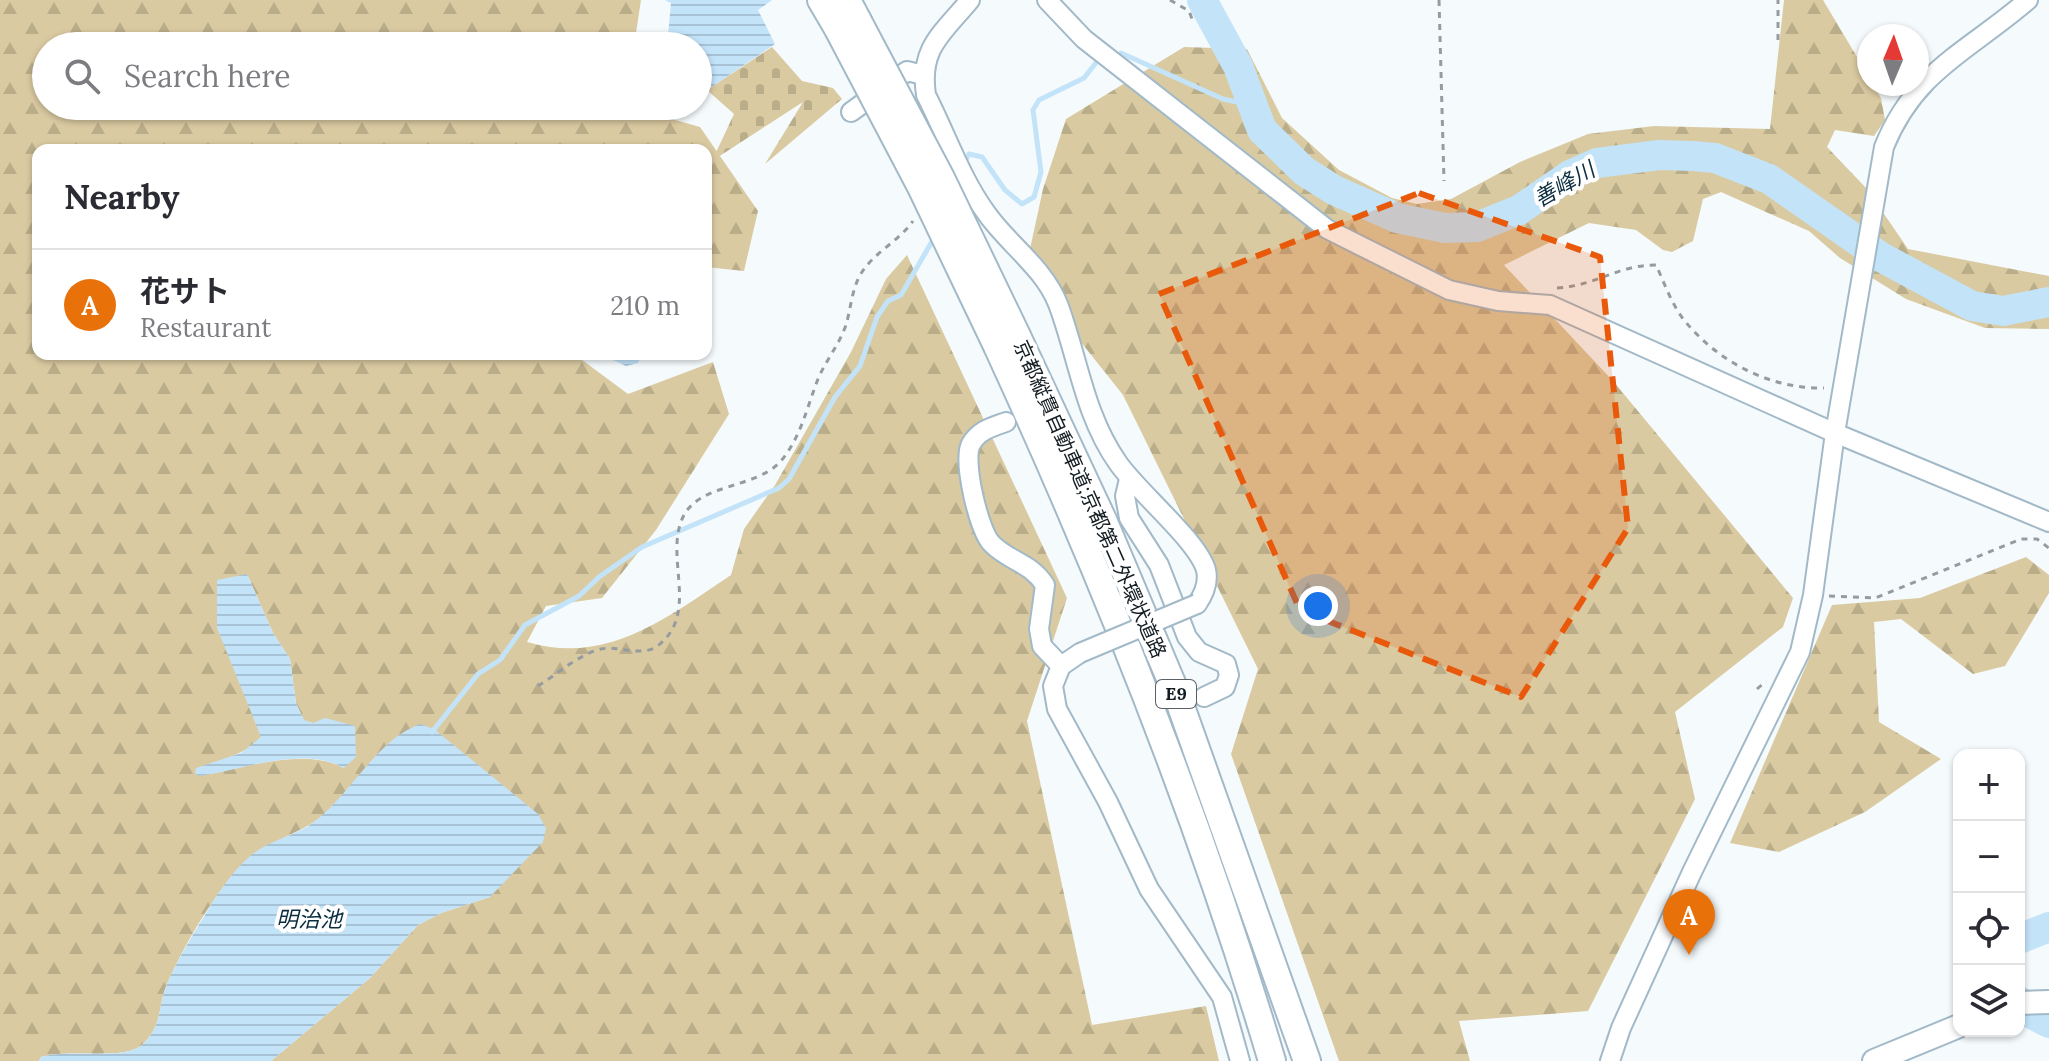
<!DOCTYPE html>
<meta charset="utf-8">
<style>
:root{--surface:#fff;--page:#f7f7f7;--text:#2b2b33;--muted:#7c7c81;--line:#e1e1e2;--accent:#8f7216}
body{margin:0;font-family:Lora,"Noto Sans JP",serif;background:var(--page);color:var(--text)}
.controls{position:absolute;right:24px;bottom:24px;display:grid;overflow:hidden;border-radius:16px;box-shadow:0 2px 6px #0004}
.controls button{width:72px;height:72px;display:grid;place-items:center;padding:0;border:0;border-bottom:2px solid var(--line);background:var(--surface);color:var(--text);font:40px sans-serif}
.compass{position:absolute;left:1857px;top:24px;width:72px;height:72px;border-radius:50%;background:var(--surface);box-shadow:0 2px 6px #0004;rotate:2deg}
.you{position:absolute;left:1318px;top:606px;width:28px;height:28px;margin:-20px;border:6px solid #fff;border-radius:50%;background:#1a73e8;box-shadow:0 0 0 12px #1a73e833}
.badge{display:grid;place-items:center;width:52px;height:52px;border-radius:50%;background:var(--accent);color:#fff;font-size:26px;font-weight:700}
.pin{position:absolute;translate:-50% -66px;filter:drop-shadow(0 2px 4px #0008)}
.pin::after{content:'';position:absolute;top:42px;width:28px;height:24px;background:inherit;clip-path:polygon(0 0,100% 0,50% 100%)}
.list{margin:0;padding:0;list-style:none}
h2{display:flex;justify-content:space-between;align-items:center;height:104px;margin:0;padding:0 32px;font-size:34px}
h2 small{font-size:26px;font-weight:400;color:var(--muted)}
.list li{display:grid;grid-template-columns:52px 1fr auto;gap:24px;align-items:center;box-sizing:border-box;height:112px;padding:0 32px;border-top:2px solid var(--line)}
.list b{display:block;font-size:30px;white-space:nowrap}
.list p{margin:0;font-size:26px;white-space:nowrap;color:var(--muted)}
.list em{font-size:26px;font-style:normal;color:var(--muted)}
.icon{flex:none;width:44px;height:44px;fill:none;stroke:currentColor;stroke-width:2;stroke-linecap:round;stroke-linejoin:round}
.map{position:relative;flex:none;width:2049px;height:1061px;overflow:hidden}
.search{position:absolute;background:var(--surface);box-shadow:0 2px 6px #0004;left:32px;top:32px;width:680px;height:88px;display:flex;align-items:center;gap:20px;box-sizing:border-box;padding:0 28px;border-radius:44px;color:var(--muted);font-size:30px}
.panel{position:absolute;background:var(--surface);box-shadow:0 2px 6px #0004;left:32px;top:144px;width:680px;height:216px;border-radius:16px}
.map>svg:first-child{display:block}
</style>
<div class="map">
<svg width="2049" height="1061" viewBox="0 0 2049 1061">
<defs>
<pattern id="forest-firs" width="22" height="20" patternUnits="userSpaceOnUse" patternTransform="scale(2)"><rect width="22" height="20" fill="#dacaa1"/><path d="M5 1l3.5 6h-7zM16 11l3.5 6h-7z" fill="#baad8a"/></pattern>
<pattern id="cemetery-stones" width="16" height="16" patternUnits="userSpaceOnUse" patternTransform="scale(2)"><rect width="16" height="16" fill="#dacaa1"/><path d="M2 7V4a2 2 0 0 1 4 0v3zM10 15v-3a2 2 0 0 1 4 0v3z" fill="#baad8a"/></pattern>
<pattern id="water-rules" width="6" height="5" patternUnits="userSpaceOnUse" patternTransform="scale(2)"><rect width="6" height="5" fill="#c3e3f9"/><path d="M0 2.5h6" fill="none" stroke="#a7c2d5"/></pattern>
</defs>
<rect width="100%" height="100%" fill="#f5fafd"/>
<g fill="url(#forest-firs)" fill-rule="evenodd">
<path d="M0 0H641L634 46H46V106H626L700 127 758 211 744 271 706 267V150H38V354H574L628 394 713 362 729 414 656 530 602 598 546 606 527 642C607 666 668 617 731 575L744 529 775 485 851 352 886 279 907 255 1067 598 1027 721 1092 1025 1206 1006 1219 1061H271L370 978 418 925 441 913 490 897 382 751C360 777 339 808 309 825 283 840 257 847 237 870 209 903 184 945 167 984 157 1007 164 1024 142 1045 123 1061 68 1048 41 1057L39 1061H0ZM247 574 273 633 290 659 296 703 304 721 313 723 344 768C303 746 242 769 199 776L196 773 254 746 261 737Z"/>
<polygon points="1784,0 1823,0 1869,77 1869,84 1873,84 1881,98 1885,120 1874,136 1835,130 1827,147 1867,189 1908,249 2049,276 2049,329 1985,328 1906,299 1840,258 1809,231 1721,192 1703,199 1693,241 1672,252 1663,250 1636,230 1589,223 1504,265 1613,381 1793,598 1783,627 1675,712 1695,799 1588,1011 1459,1021 1470,1061 1339,1061 1231,754 1258,669 1123,395 1025,272 1043,189 1066,119 1184,47 1247,49 1282,118 1339,170 1392,198 1417,204 1451,199 1520,162 1588,134 1654,126 1770,129"/>
<polygon points="2026,557 2049,575 2049,593 2005,666 1973,674 1901,619 1874,622 1879,722 1941,759 1865,812 1779,852 1730,843 1832,605 1920,598"/>
</g>
<polygon fill="url(#cemetery-stones)" points="772,47 802,81 833,88 842,99 765,164 803,102 712,161 734,114 707,90"/>
<g fill="url(#water-rules)">
<polygon points="665,0 772,0 758,10 775,44 707,90 700,83 698,84 698,46 667,46 671,3"/>
<polygon points="600,354 642,354 638,363 626,366"/>
<path d="M247 574 273 633 290 659 296 703 304 720 313 723 325 718 355 726 356 757 344 768C303 745 242 770 199 776L195 773 196 768 241 753 261 737 217 628V580Z"/>
<path d="M420 724 434 729 538 814 546 828 543 842 490 897 441 913 418 925 370 978 271 1061H39L41 1057C68 1048 123 1061 142 1045 164 1024 157 1007 167 984 177 961 191 937 205 915 216 895 232 872 249 857 268 840 294 837 314 822 351 794 376 740 420 724Z"/>
</g>
<g fill="none" stroke-linecap="round" stroke-linejoin="round">
<g stroke="#c3e3f9" stroke-width="5">
<polyline points="1121,53 1223,99 1251,105"/>
<polyline points="963,165 969,154 982,157 1005,190 1022,204 1034,197 1041,172 1033,110 1039,100 1084,78 1095,64"/>
<polyline points="432,732 478,674 500,660 525,625 579,596 599,577 642,547 779,488 789,479 835,397 860,366 877,317 888,301 901,295 934,238"/>
</g>
<g stroke="#c3e3f9" stroke-width="30">
<polyline points="1202,0 1238,66 1262,130 1304,171 1334,190 1397,218 1445,228 1477,227 1519,210 1570,175 1597,163 1659,155 1693,156 1715,158 1769,179 1881,257 1972,306 2003,311 2049,302"/>
<polyline points="2019,939 2049,927"/>
<polyline points="2019,1001 2026,1011 2049,1023"/>
</g>
<defs>
<g id="minor">
<path d="M970 0C942 34 919 48 926 95 946 134 961 179 987 214 1009 245 1044 268 1058 304 1078 357 1084 415 1118 463 1138 492 1198 541 1206 570 1209 583 1204 594 1197 604"/>
<polyline points="1047,0 1084,39 1327,229 1449,290 1498,301 1550,305 1835,433 2049,522"/>
<polyline points="851,112 907,71 923,75"/>
<path d="M1006 422C992 427 979 430 971 444 962 460 979 532 992 544 1010 562 1030 562 1045 585L1039 629 1042 646 1061 666"/>
<polyline points="1129,479 1125,496 1129,518 1159,565 1187,637 1199,652 1226,664 1229,675 1225,687 1204,697"/>
<polyline points="1080,653 1061,666 1053,686 1057,709 1108,802 1149,889 1222,997 1240,1061"/>
<path d="M1610 1061 1621 1028 1692 872 1800 652 1813 595 1835 433 1884 147C1915 70 1969 51 2028 0"/>
</g>
<g id="major">
<polyline points="2019,1003 2049,1002"/>
<polyline points="1874,1061 1959,1026"/>
</g>
<g id="highway">
<polyline points="821,0 838,29"/>
<polyline points="847,0 858,21"/>
<polyline points="1018,338 1104,522 1177,695 1307,1061"/>
<path d="M997 346C1104 578 1199 816 1272 1061"/>
</g>
</defs>
<use href="#minor" stroke="#a2b9c8" stroke-width="22"/>
<use href="#major" stroke="#a2b9c8" stroke-width="26"/>
<use href="#highway" stroke="#a2b9c8" stroke-width="30"/>
<g stroke="#959ca0" stroke-width="3" stroke-dasharray="6 6" stroke-linecap="butt">
<polyline points="1170,0 1189,11 1194,24"/>
<polyline points="1439,0 1444,181"/>
<polyline points="1778,40 1778,0"/>
<path d="M1557 288C1596 286 1617 265 1656 265 1664 282 1672 305 1684 320 1718 362 1770 389 1824 388"/>
<polyline points="1829,596 1875,598 2021,539 2037,539 2049,548"/>
<path d="M538 686C556 675 581 653 601 649 620 645 643 659 660 644 699 611 664 557 683 517 699 483 756 489 781 461 801 437 807 407 818 379 826 360 839 345 846 325 851 308 852 287 862 272 875 252 899 241 913 221"/>
<polyline points="1757,689 1766,681"/>
</g>
<use href="#minor" stroke="#fff" stroke-width="18"/>
<use href="#major" stroke="#fff" stroke-width="22"/>
<use href="#highway" stroke="#fff" stroke-width="26"/>
<defs>
<polyline id="minor-bridge" points="1080,653 1197,604"/>
<g id="highway-bridge">
<polyline points="858,21 941,178 1018,338"/>
<polyline points="838,29 921,187 997,346"/>
</g>
</defs>
<use href="#minor-bridge" stroke="#a2b9c8" stroke-width="22" stroke-linecap="butt"/>
<use href="#highway-bridge" stroke="#a2b9c8" stroke-width="30" stroke-linecap="butt"/>
<use href="#minor-bridge" stroke="#fff" stroke-width="18"/>
<use href="#highway-bridge" stroke="#fff" stroke-width="26"/>
</g>
<path fill="#e8590c" fill-opacity="0.2" stroke="#e8590c" stroke-width="6" stroke-dasharray="16 10" stroke-linejoin="round" d="M1419 193 1600 257 1628 528 1521 697 1300 610 1159 294Z"/>
<g text-anchor="middle" stroke-width="8" stroke-linejoin="round" paint-order="stroke">
<rect fill="#fff" stroke="#5a6064" stroke-width="2" x="1156" y="680" width="40" height="28" rx="6"/>
<g font-size="18" font-weight="bold" fill="#131c21">
<text x="1176" y="700">E9</text>
</g>
<g font-size="20" fill="#131c21" stroke="#fff">
<text transform="translate(1090 499) rotate(66)" y="7">京都縦貫自動車道;京都第二外環状道路</text>
</g>
<g font-size="22" font-style="italic" fill="#0b2d40" stroke="#fff">
<text transform="translate(1564 184) rotate(-30)" y="8">善峰川</text>
<text x="309" y="927">明治池</text>
</g>
</g>
</svg>
<div class="controls">
<button>+</button>
<button>−</button>
<button><svg class="icon" aria-label="locate" viewBox="0 0 24 24"><circle cx="12" cy="12" r="6"/><path d="M12 2v4M12 18v4M2 12h4M18 12h4"/></svg></button>
<button><svg class="icon" aria-label="layers" viewBox="0 0 24 24"><path d="M12 4l9 5-9 5-9-5zM3 14l9 5 9-5"/></svg></button>
</div>
<svg class="compass" viewBox="-18 -18 36 36"><path d="M0-13l5 13h-10z" fill="#e53935"/><path d="M0 13l5-13h-10z" fill="#7c7c81"/></svg>
<div class="you"></div>
<div class="pin badge" style="left:1689px;top:955px;background:#e8710a">A</div>
<div class="search"><svg class="icon" aria-label="search" viewBox="0 0 24 24"><circle cx="10" cy="10" r="6"/><path d="M15 15l6 6"/></svg>Search here</div>
<section class="panel">
<h2>Nearby<small></small></h2>
<ul class="list">
<li><span class="badge" style="background:#e8710a">A</span><div><b>花サト</b><p>Restaurant</p></div><em>210 m</em></li>
</ul>
</section>
</div>
